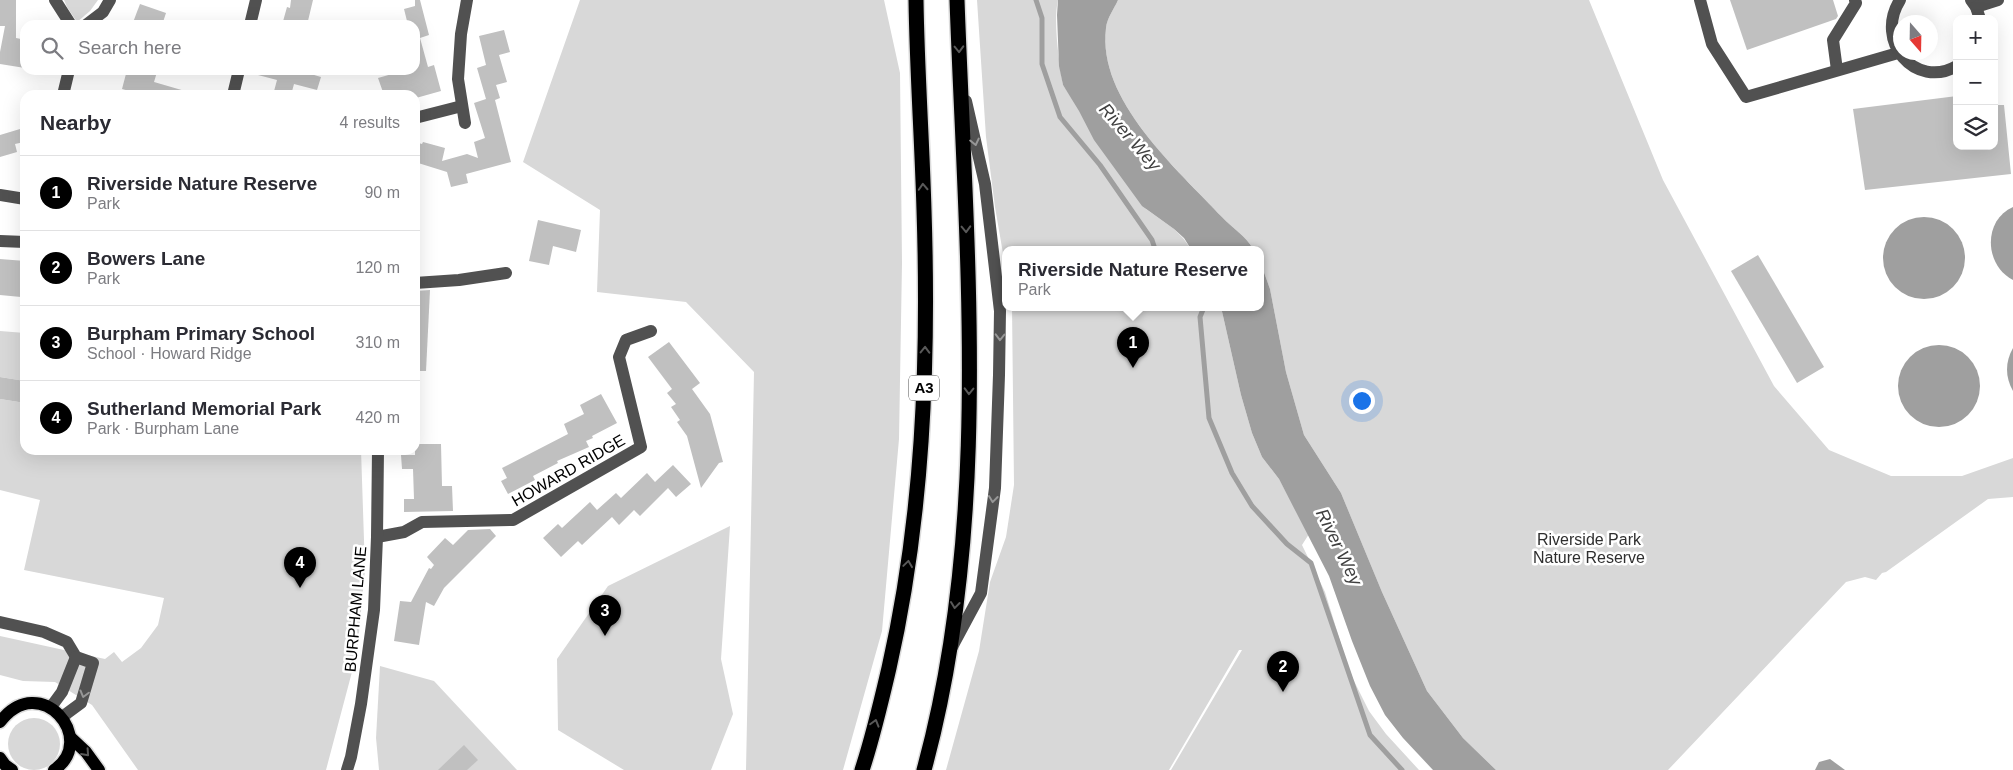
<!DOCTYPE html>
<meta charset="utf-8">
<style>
:root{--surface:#fff;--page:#f2f2f3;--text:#2b2b33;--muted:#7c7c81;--line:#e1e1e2;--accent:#000}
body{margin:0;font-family:Arial,sans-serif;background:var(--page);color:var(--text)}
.controls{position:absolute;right:15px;top:15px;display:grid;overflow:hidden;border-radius:10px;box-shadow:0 5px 20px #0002}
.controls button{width:45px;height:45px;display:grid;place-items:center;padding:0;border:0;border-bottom:1px solid var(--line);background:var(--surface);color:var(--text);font:25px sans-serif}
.compass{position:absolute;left:1893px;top:15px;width:45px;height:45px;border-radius:50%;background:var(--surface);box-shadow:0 5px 20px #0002;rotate:160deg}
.you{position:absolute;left:1361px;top:400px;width:18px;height:18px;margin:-12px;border:4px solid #fff;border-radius:50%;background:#1a73e8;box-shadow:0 0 0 8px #1a73e833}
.badge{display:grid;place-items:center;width:32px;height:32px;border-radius:50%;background:var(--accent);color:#fff;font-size:16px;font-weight:700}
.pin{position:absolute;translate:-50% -41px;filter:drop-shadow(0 1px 2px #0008)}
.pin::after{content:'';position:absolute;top:26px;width:18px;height:15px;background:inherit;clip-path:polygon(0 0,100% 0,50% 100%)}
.popup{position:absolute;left:1002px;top:246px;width:262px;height:65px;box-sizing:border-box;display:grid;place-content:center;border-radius:10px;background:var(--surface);filter:drop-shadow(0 1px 4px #0005);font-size:16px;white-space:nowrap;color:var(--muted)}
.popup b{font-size:19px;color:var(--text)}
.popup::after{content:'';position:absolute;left:50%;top:100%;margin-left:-10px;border:10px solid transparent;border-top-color:var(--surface)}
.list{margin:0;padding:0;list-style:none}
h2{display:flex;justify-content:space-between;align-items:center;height:65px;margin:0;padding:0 20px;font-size:21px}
h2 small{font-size:16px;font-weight:400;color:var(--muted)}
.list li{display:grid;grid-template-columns:32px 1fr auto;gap:15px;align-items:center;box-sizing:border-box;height:75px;padding:0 20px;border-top:1px solid var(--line)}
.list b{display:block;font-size:19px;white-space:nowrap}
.list p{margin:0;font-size:16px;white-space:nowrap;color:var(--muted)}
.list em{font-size:16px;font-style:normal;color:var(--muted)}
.icon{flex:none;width:28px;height:28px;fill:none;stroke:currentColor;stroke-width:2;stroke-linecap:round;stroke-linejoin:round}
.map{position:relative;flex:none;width:2013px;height:770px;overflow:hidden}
.search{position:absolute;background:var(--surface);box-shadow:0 5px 20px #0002;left:20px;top:20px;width:400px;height:55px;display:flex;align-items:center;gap:12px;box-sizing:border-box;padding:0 18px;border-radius:15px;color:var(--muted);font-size:19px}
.panel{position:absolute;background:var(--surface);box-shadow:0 5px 20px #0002;left:20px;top:90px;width:400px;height:365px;border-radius:15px}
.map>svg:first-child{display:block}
</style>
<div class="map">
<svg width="2013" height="770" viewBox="0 0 2013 770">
<rect width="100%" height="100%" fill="#fff"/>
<g fill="#d8d8d8">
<polygon points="64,0 98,0 90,11 77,22 67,7"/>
<polygon points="580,0 884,0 900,73 902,263 899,439 882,631 843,770 746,770 754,372 686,302 597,292 600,210 523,162"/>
<path d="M977 0H1058C1053 21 1059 63 1063 85L1146 209 1174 229 1183 238 1191 249H1006L1005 265 995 207 986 137Z"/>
<path d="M1118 0H1589L1663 180 1774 386 1829 450 1891 476H1962L2013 458V497L1988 499 1886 572 1882 573 1876 580 1865 577 1846 582 1668 770H1496L1463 738 1427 691 1382 592 1341 493 1304 435 1286 372 1270 289 1261 264 1260 249H1253C1246 236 1232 228 1222 217 1177 169 1097 100 1106 28 1107 18 1114 9 1118 0Z"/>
<polygon points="1012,307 1221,307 1241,395 1252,433 1262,457 1279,479 1309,534 1302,545 1325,592 1350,673 1369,711 1386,734 1419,770 1171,770 1242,650 1239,650 1169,770 946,770 979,651 990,582 1006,537 1014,485"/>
<polygon points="0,331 25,333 25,381 0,377"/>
<polygon points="0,399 25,403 25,420 21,437 25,438 25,450 361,450 365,570 357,653 326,770 138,770 92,705 55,682 23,681 0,675 0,636 105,659 114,652 122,662 141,648 158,625 164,598 24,570 40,500 0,490"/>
<polygon points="730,526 721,659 733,714 711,770 624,770 558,730 557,659 608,586"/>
<polygon points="380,666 434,681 517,770 379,770 376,738"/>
<circle cx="34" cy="744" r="26"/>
</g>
<g fill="#9f9f9f">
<path d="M1058 0H1118C1114 9 1107 18 1106 28 1097 100 1177 169 1222 217 1232 228 1246 236 1253 249H1191L1184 238 1174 229 1142 206 1094 140 1079 111 1063 85 1059 66 1057 15Z"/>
<path d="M2013 207V280C1984 265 1983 220 2013 207Z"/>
<circle cx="1924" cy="258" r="41"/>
<polygon points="1261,264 1270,289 1286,372 1304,435 1341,493 1382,592 1427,691 1463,738 1496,770 1433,770 1403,738 1385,715 1370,686 1352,641 1329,576 1279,479 1262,457 1252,433 1241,395 1221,307 1260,307"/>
<circle cx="1939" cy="386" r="41"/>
<path d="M2013 348V391C2005 377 2005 362 2013 348Z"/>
<polygon points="1830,759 1845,770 1815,770 1819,762"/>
</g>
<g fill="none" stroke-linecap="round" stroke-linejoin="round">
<g stroke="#9f9f9f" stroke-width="5">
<polyline points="1036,0 1042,18 1042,64 1060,117 1100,165 1152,240 1155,249"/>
<polyline points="1204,307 1200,317 1209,418 1232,473 1252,506 1287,544 1311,563 1370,735 1402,770"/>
</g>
</g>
<g fill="#c0c0c0">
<polygon points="0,0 16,0 16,38 21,39 20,45 25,46 25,68 0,64 0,52 5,26 0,26"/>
<polygon points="291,0 313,0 307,25 282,25 287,7 290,8"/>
<polygon points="415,0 420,0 429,35 420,38 428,67 434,65 441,91 416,98 415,95 384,95 378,78 406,70 415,70 415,25 408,25 404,9 415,6"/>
<polygon points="1730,0 1833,0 1838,16 1836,19 1747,50"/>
<polygon points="140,4 166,13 162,25 132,25"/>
<polygon points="504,30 510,52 499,55 507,82 496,85 500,98 495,100 511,162 466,174 468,183 451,187 447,172 415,162 415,142 422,144 423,142 445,148 442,161 467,154 478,158 474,142 485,138 474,103 486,99 477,68 486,65 479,36"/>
<polygon points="127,70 150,70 157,72 154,82 185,91 185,95 144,95 122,89"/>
<polygon points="259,70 297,70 321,77 317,90 294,84 291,95 273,95 277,80 258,75"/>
<polygon points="1957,96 1957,146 1994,146 1994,105 2004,105 2011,174 1865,190 1853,109"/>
<polygon points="20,129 24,142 15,144 17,152 0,157 0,135"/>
<polygon points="538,220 581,230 576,252 553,246 549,265 529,261"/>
<polygon points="1758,255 1824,367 1797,383 1731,271"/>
<polygon points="0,259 25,261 21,297 0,295"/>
<polygon points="430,290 426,371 415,371 415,291"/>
<polygon points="669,342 700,383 692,389 710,414 723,462 719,463 701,488 687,436 677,422 680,420 671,407 676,404 667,393 672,389 648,357"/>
<polygon points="0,377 25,381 25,403 0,399"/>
<polygon points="601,394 617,423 592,436 593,438 586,441 589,447 557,461 558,463 533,476 535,480 508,494 501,481 507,478 502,468 568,434 564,424 584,414 580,405"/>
<polygon points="415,444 441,444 442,486 452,486 453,511 404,512 404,499 414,499 413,469 402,469 401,455 415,455"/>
<polygon points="673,465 691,484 676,497 668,488 640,516 634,510 619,525 612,517 582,545 578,541 561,557 543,538 558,524 562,528 590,502 597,510 616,493 621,498 647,473 655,482"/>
<polygon points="490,529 496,536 444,588 434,606 426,602 419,645 394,641 400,601 411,602 429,568 431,569 434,565 427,557 445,538 453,545 468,530"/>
<polygon points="464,745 478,760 467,770 438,770"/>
</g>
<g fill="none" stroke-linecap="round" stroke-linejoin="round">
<defs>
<g id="major">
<path d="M0 722C40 669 99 740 54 770"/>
<polyline points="70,737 86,752 99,770"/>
<polyline points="0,758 5,765 12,770"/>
</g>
<g id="highway">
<path d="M862 770C873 737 881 702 889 668 923 518 929 364 924 210 922 140 917 70 916 0"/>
<path d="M924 770C992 522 966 254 957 0"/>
</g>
</defs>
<use href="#major" stroke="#dbdbdb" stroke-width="15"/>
<use href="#highway" stroke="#dbdbdb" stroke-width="18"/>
<g stroke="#515151" stroke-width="12">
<polyline points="55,0 71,25"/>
<polyline points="1700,0 1712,44 1746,97 1898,53"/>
<path d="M1900 0C1874 41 1915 90 1957 66"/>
<polyline points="1971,0 1976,7 1980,19"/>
<polyline points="1976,7 1998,0"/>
<polyline points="86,25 103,12 110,0"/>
<polyline points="250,25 256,0"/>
<polyline points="1837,70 1833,40 1856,3 1855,0"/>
<polyline points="63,95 69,70"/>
<polyline points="233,95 239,70"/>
<polyline points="415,118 462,106"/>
<polyline points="465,123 458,79 461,34 467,0"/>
<polyline points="0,195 25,199"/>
<polyline points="0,241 25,242"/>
<polyline points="415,283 459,280 506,273"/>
<polyline points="377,537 404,532 422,522 513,520 641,447 619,357 626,340 651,331"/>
<polyline points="0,622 44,632 67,642 76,657 93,663 81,703 62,717"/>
<polyline points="952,647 981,593 995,488 999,375 1000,311 985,184 966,101"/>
<polyline points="51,707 62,692 76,657"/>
<polyline points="347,770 351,757 361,704 374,610 377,537 378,450"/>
</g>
<use href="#major" stroke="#000" stroke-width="12"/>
<use href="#highway" stroke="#000" stroke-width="15"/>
</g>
<defs><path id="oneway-chevron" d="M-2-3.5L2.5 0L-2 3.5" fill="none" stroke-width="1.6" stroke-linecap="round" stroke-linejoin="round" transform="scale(1.25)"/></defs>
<g stroke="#595959">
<use href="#oneway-chevron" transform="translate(959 49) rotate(88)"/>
<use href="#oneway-chevron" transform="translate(923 187) rotate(-93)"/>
<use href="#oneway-chevron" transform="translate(966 229) rotate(88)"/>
<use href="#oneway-chevron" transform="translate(925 350) rotate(-89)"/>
<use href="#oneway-chevron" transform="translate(969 391) rotate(91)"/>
<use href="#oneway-chevron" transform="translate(908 564) rotate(-82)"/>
<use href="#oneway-chevron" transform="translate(955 605) rotate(97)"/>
<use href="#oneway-chevron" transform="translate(875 723) rotate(-74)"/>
<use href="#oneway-chevron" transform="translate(86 753) rotate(48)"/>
</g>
<g stroke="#979797">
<use href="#oneway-chevron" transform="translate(975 142) rotate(77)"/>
<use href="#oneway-chevron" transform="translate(1000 337) rotate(91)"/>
<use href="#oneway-chevron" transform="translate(993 499) rotate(97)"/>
<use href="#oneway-chevron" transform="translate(84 694) rotate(105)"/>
</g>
<g text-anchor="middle" stroke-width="5" stroke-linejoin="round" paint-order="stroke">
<rect fill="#fff" stroke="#4c4c4c" stroke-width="1" x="909" y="375.5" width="30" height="25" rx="4"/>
<g font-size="15" font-weight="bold" fill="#000">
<text x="924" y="393">A3</text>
</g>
<g font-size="16" fill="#000" stroke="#fff">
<text transform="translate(568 470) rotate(-30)" y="6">HOWARD RIDGE</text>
<text transform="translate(355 609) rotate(-85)" y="6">BURPHAM LANE</text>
</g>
<g font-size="16" fill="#2f2f2f" stroke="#fff">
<text x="1589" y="545">Riverside Park<tspan x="1589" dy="18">Nature Reserve</tspan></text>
</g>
<g font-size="18" font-style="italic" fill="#404040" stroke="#fff">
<text transform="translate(1130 137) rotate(49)" y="6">River Wey</text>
<text transform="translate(1339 547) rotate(64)" y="6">River Wey</text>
</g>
</g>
</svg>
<div class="controls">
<button>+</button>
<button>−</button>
<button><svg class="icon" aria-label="layers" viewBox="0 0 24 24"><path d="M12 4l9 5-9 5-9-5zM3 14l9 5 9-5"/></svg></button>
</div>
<svg class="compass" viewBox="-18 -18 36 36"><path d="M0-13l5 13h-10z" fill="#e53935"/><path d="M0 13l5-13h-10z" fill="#7c7c81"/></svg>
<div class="you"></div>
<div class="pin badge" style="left:1133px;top:368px">1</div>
<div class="popup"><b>Riverside Nature Reserve</b>Park</div>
<div class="pin badge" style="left:1283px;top:692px">2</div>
<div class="pin badge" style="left:605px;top:636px">3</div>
<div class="pin badge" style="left:300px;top:588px">4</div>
<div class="search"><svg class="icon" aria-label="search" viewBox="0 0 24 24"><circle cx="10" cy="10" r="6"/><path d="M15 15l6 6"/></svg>Search here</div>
<section class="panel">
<h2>Nearby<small>4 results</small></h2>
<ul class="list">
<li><span class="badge">1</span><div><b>Riverside Nature Reserve</b><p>Park</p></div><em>90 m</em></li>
<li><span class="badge">2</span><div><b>Bowers Lane</b><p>Park</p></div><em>120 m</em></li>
<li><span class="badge">3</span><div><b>Burpham Primary School</b><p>School · Howard Ridge</p></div><em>310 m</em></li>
<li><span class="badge">4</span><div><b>Sutherland Memorial Park</b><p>Park · Burpham Lane</p></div><em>420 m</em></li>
</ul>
</section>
</div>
